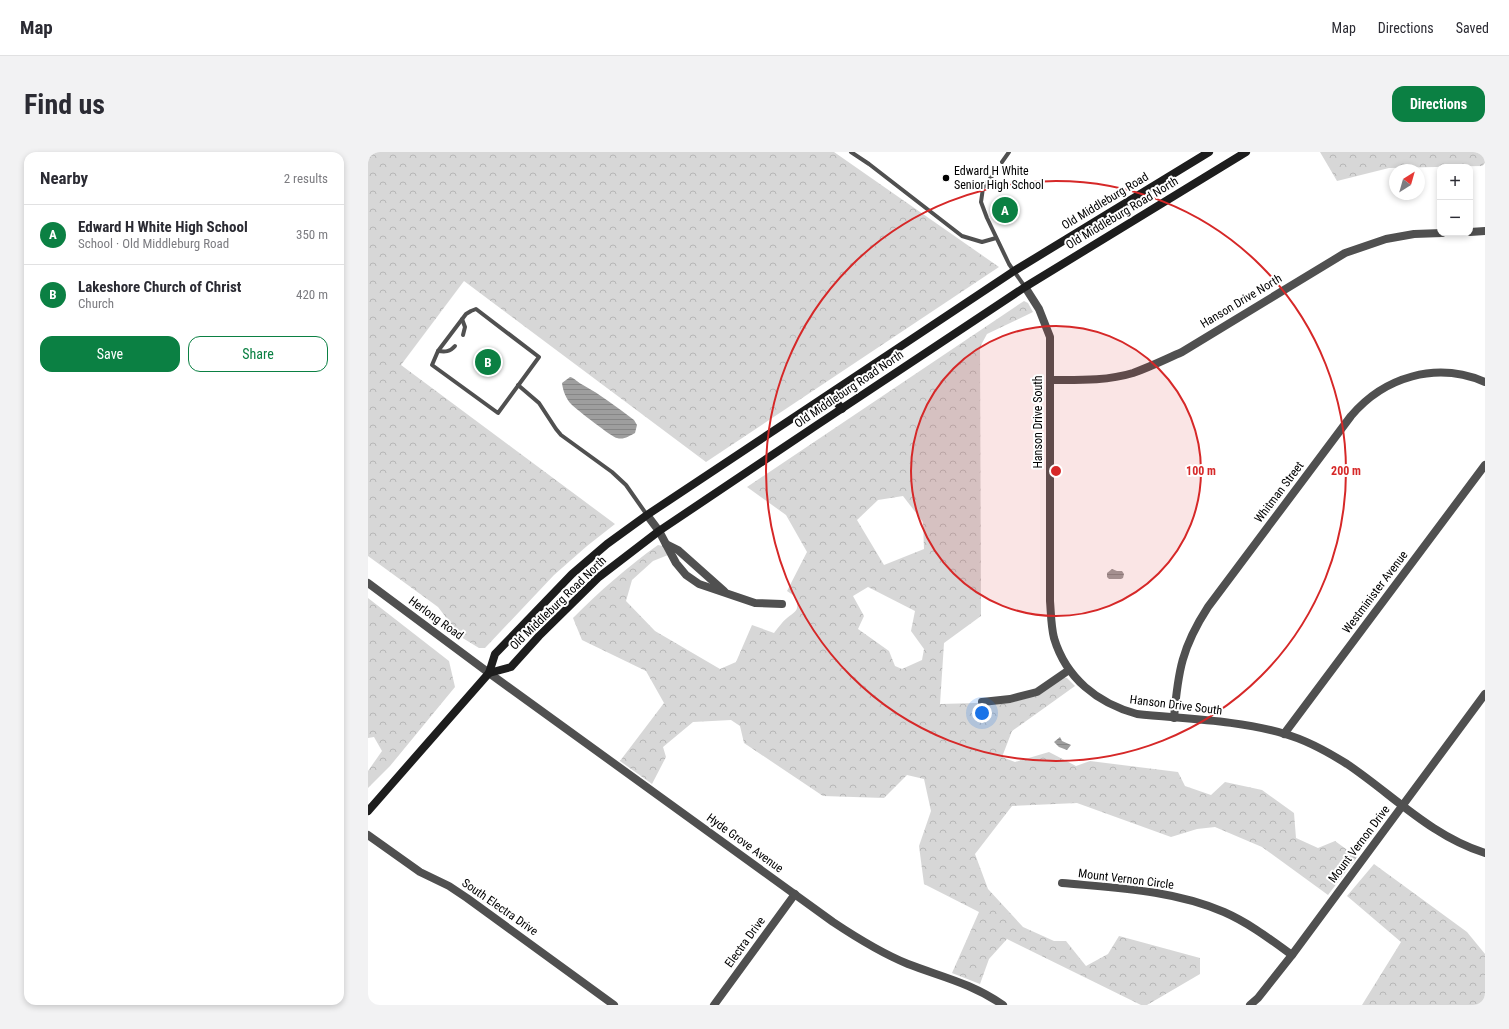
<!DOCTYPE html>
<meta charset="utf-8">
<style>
:root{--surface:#fff;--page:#f2f2f3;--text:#2b2b33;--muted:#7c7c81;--line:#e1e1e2;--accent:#0b8043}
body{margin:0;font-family:"Roboto Condensed",sans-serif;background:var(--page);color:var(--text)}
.controls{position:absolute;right:12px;top:12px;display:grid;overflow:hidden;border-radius:8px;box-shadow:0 2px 6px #0003}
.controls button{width:36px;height:36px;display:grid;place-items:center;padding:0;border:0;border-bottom:1px solid var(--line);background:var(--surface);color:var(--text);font:20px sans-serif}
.compass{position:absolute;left:1021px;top:12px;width:36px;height:36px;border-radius:50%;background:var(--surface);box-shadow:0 2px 6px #0003;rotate:37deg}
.you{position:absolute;left:614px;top:561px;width:14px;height:14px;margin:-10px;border:3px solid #fff;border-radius:50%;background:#1a73e8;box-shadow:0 0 0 6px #1a73e833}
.badge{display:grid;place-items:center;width:26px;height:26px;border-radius:50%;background:var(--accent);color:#fff;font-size:13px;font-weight:700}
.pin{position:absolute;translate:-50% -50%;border:2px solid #fff;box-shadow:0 1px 4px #0006}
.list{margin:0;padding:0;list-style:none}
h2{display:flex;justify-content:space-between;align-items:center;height:52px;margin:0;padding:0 16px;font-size:17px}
h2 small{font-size:13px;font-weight:400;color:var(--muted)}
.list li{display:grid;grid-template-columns:26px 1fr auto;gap:12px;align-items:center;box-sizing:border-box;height:60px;padding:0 16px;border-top:1px solid var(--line)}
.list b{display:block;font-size:15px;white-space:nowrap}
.list p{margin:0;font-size:13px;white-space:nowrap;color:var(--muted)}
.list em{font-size:13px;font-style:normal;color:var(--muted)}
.actions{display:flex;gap:8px;padding:12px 16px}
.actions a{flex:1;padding:9px 0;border:1px solid var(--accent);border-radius:12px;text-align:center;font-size:14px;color:var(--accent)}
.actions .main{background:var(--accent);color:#fff}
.map{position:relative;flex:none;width:1117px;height:853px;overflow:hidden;border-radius:12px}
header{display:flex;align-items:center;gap:24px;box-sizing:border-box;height:56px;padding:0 20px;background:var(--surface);border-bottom:1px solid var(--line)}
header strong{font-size:19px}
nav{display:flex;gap:22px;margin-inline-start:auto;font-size:14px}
.intro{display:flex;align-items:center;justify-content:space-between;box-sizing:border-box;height:96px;padding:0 24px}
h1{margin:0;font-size:28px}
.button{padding:10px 18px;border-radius:12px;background:var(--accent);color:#fff;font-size:14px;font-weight:700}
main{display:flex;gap:24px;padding:0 24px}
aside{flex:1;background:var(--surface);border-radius:12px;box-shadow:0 2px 6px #0003}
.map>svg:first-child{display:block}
</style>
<header>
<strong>Map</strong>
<nav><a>Map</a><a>Directions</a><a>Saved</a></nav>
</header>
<div class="intro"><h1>Find us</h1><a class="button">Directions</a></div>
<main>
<aside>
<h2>Nearby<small>2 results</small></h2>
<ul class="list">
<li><span class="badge">A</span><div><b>Edward H White High School</b><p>School · Old Middleburg Road</p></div><em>350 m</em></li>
<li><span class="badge">B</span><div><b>Lakeshore Church of Christ</b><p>Church</p></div><em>420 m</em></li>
</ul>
<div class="actions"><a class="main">Save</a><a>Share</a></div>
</aside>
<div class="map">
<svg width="1117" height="853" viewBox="0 0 1117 853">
<defs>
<pattern id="forest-crowns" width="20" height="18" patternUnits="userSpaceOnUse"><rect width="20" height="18" fill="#d7d7d7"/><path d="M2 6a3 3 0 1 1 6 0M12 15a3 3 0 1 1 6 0" fill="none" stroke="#b7b7b7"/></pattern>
<pattern id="water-rules" width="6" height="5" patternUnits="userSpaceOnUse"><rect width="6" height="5" fill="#9e9e9e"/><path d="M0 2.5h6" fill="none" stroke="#868686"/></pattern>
</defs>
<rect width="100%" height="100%" fill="#fff"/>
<g fill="url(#forest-crowns)" fill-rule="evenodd">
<polygon points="0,0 466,0 631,115 338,310 96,129 33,213 247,372 219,394 186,423 117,496 111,496 93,485 70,455 0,404"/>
<polygon points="952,0 1117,0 1117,11 1114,14 1021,16 969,29"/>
<path d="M656 149 660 151 665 160 619 182 612 195 613 464 576 491 572 552 645 550 671 543 694 525 699 526 707 534 644 579 634 605 647 610 681 600 708 614 722 609 810 620 817 634 843 643 857 630 894 638 926 661 928 686 950 696 967 689 989 705 960 743 894 695 847 675 829 677 803 685 709 651 644 654 607 702 620 737 655 775 686 789H698L718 814 740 802 751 784 832 806V822L779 853H773L639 787 621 807 612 832 584 821 611 760 556 732 551 694 563 659 556 627 539 623 516 646 455 644 376 591 372 574 363 568 325 570 295 595 298 605 284 632 252 609 296 551 278 519 214 488 205 466C232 439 259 415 290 393L295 394 300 403 285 409 264 428 258 449 287 479 352 517 368 510 384 473 406 481C410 476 414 470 419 466 429 458 431 459 428 445L419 439 439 400 418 363 379 335ZM535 344 555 370 556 397 516 413 489 368 510 348ZM500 435 547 459 543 479 556 497 554 508 534 517 527 514 521 499 490 477 496 464 485 444Z"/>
<polygon points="0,446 81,509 87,535 22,614 0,636 0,619 14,599 6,585 0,586"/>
<polygon points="1006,712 1099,780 1117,802 1117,853 994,853 1033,790 979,744"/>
</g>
<g fill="url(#water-rules)">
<path d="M202 225C207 226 210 231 215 233 233 243 249 255 266 268L269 273 267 281C261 284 256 288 249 286 245 286 208 257 204 253 198 247 195 239 194 231Z"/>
<polygon points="744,417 749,419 754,419 756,422 755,426 753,427 741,427 739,425 739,421"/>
<polygon points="692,585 694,589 703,593 699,598 691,595 686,590"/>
</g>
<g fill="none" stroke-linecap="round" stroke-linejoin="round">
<g stroke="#505050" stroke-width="4">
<polyline points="483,0 501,12 594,84 614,90 628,86"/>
<polyline points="634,10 641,0"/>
<polyline points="624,24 615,36 613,50 619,66 641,112 657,135"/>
<polygon points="108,157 171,205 130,261 64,213 70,199 98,162 103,159"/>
<polyline points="94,167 97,175 95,183"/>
<path d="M70 199C77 200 82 200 87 194"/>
<polyline points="150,233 171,251 188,277 193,283 244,320 258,333 279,363"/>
</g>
<g stroke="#505050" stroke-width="8">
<polyline points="1102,80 1117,79"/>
<path d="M657 135 671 157 682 185V449C683 461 683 474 686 486 698 526 729 551 769 562 816 567 871 568 917 582 938 588 960 600 979 612 1025 643 1063 684 1117 701"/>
<path d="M683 228C710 228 739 229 765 221 782 215 798 207 814 200L977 101 1018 87 1046 82 1074 81"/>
<polyline points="279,363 291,379 308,411 318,423 331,432 387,451 414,452"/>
<polyline points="298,392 310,398 356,439"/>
<polyline points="614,550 642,547 669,540 701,518"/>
<path d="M806 566C810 519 814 495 840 455L983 264C1016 225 1068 209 1117 230"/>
<polyline points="916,582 1117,313"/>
<polyline points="0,683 52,720 81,734 99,746 246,853"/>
<path d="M694 731C749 736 805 738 856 760 881 771 902 787 924 803"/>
<polyline points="346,853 427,742"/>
<polyline points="882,853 890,846 924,803 1117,542"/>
</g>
<path stroke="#505050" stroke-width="8" d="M0 431 121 521 465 770C489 786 513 801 540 812 574 825 603 831 635 853"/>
<g stroke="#1d1d1d" stroke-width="8">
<polyline points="462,242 474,257"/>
<polyline points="121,521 143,515 171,484 231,425 291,379 446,275 657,135 878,0"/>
<polyline points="0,659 121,521 127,502 204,422 239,392 279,363 646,119 841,0"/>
</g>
</g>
<circle cx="688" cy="319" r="145" fill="#d62828" fill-opacity=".12"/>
<g fill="none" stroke="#d62828" stroke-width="2">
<circle cx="688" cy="319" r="145"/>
<circle cx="688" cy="319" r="290"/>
</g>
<circle fill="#000" stroke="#fff" stroke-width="1.5" cx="578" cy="26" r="4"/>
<g text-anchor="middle" stroke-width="4" stroke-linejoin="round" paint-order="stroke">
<g font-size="12" fill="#000" stroke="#fff" text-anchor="start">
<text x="586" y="23">Edward H White<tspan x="586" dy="14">Senior High School</tspan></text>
</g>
<g font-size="12" fill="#000" stroke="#fff">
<text transform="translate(737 49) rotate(-31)" y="4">Old Middleburg Road</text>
<text transform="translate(754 61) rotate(-31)" y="4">Old Middleburg Road North</text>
<text transform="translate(873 149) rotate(-31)" y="4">Hanson Drive North</text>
<text transform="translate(481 237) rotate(-34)" y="4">Old Middleburg Road North</text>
<text transform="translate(670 270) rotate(-90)" y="4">Hanson Drive South</text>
<text transform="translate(911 340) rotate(-53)" y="4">Whitman Street</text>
<text transform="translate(1007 440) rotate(-53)" y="4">Westminister Avenue</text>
<text transform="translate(190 451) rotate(-44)" y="4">Old Middleburg Road North</text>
<text transform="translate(68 466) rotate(36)" y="4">Herlong Road</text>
<text transform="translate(808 553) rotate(7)" y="4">Hanson Drive South</text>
<text transform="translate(377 691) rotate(36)" y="4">Hyde Grove Avenue</text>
<text transform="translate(991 692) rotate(-53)" y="4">Mount Vernon Drive</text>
<text transform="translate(758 727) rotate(7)" y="4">Mount Vernon Circle</text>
<text transform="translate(132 755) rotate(35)" y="4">South Electra Drive</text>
<text transform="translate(377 790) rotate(-54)" y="4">Electra Drive</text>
</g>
</g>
<circle cx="688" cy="319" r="6" fill="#d62828" stroke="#fff" stroke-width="2"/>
<g font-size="12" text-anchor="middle" font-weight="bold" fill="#d62828" stroke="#fff" stroke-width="4" stroke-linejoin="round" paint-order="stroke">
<text x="833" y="323">100 m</text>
<text x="978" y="323">200 m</text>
</g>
</svg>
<div class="controls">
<button>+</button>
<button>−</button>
</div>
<svg class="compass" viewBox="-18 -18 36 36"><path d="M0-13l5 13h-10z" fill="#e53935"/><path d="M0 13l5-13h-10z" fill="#7c7c81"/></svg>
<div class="you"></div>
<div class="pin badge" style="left:637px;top:58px">A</div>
<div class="pin badge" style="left:120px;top:210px">B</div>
</div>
</main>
